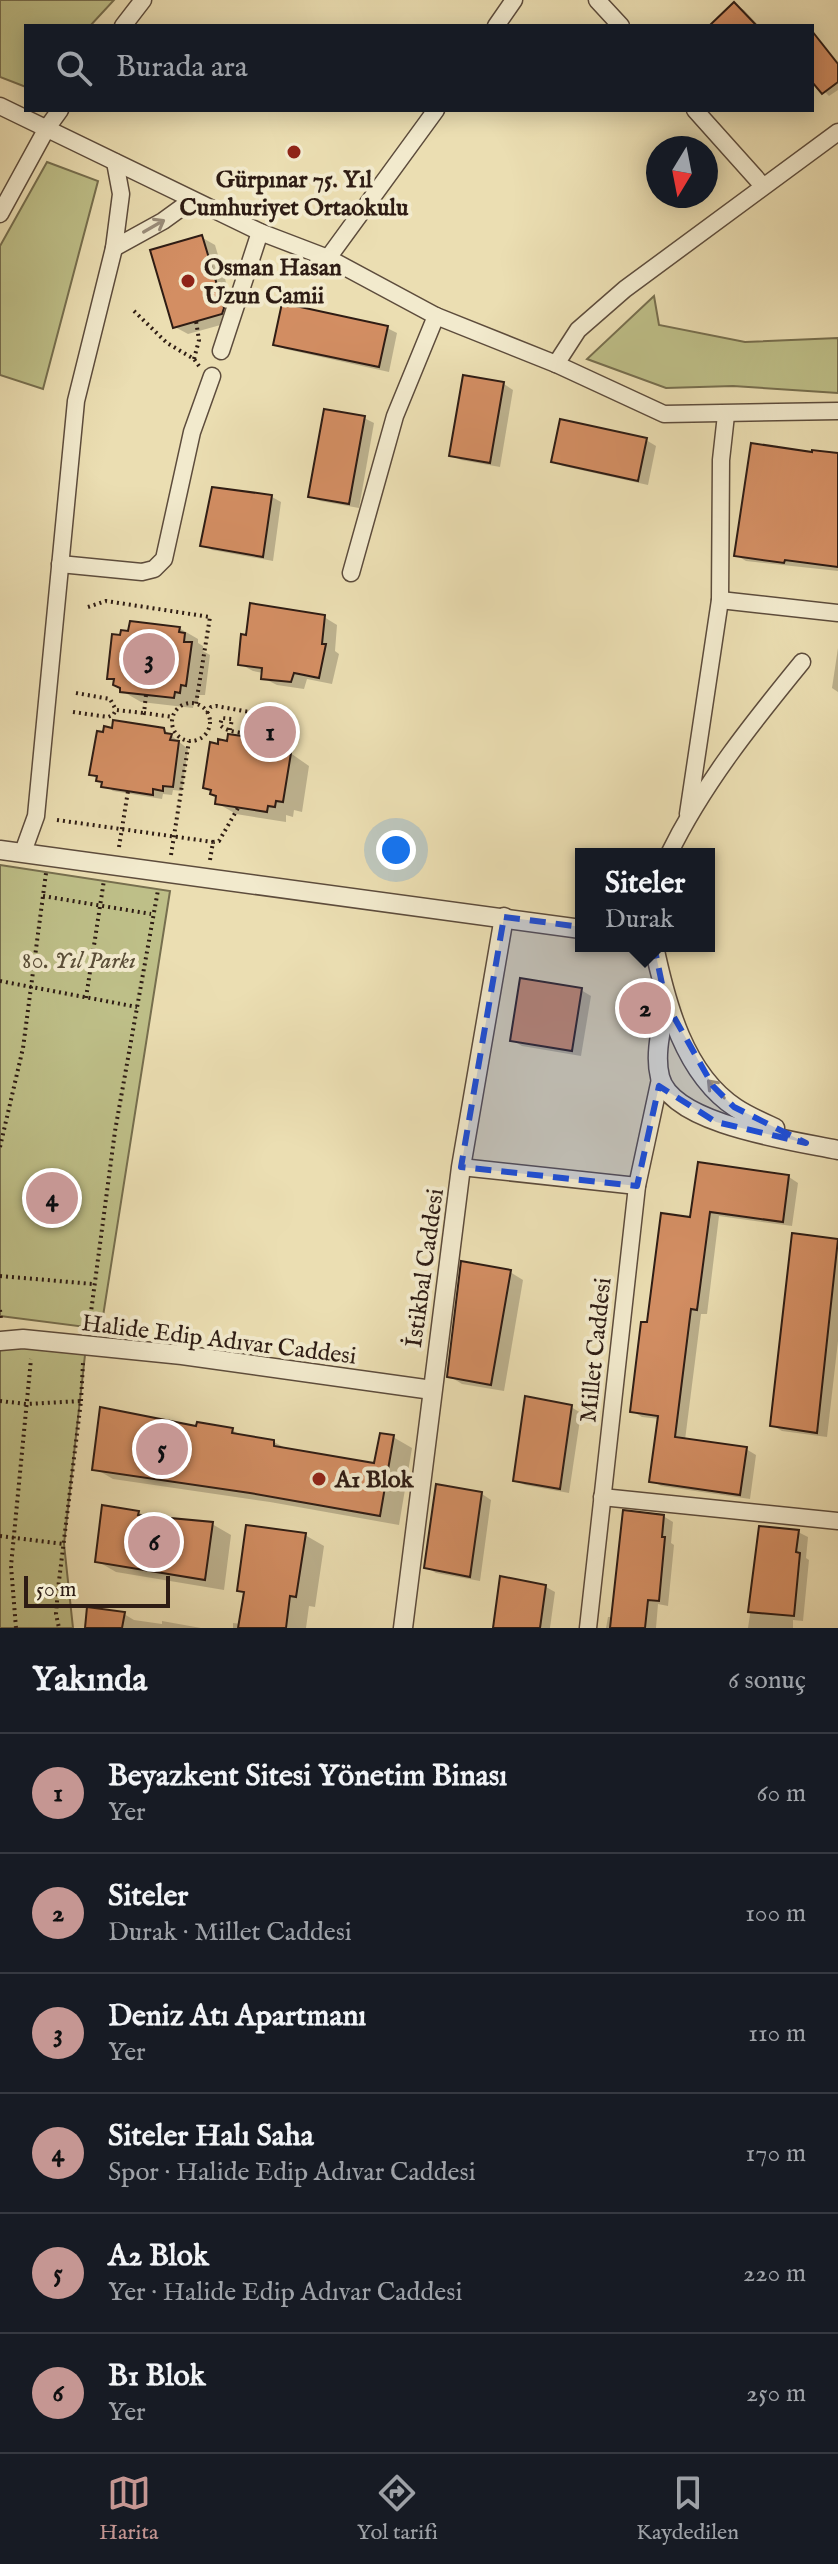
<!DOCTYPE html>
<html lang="tr">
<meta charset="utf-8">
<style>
:root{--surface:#171b24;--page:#20242c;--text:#f1f3f6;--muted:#9ea1a6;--line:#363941;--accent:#c59692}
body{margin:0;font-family:"IM FELL English",serif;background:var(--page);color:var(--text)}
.compass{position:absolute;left:646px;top:136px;width:72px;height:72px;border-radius:50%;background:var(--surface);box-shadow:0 4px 20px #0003;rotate:190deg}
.scale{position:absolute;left:24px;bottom:20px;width:146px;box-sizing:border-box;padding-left:8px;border:4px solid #2e1c14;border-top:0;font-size:22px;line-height:28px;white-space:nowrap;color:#2e1c14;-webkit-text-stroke:6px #f2eacd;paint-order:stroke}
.you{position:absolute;left:396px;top:850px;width:28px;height:28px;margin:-20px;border:6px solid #fff;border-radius:50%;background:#1a73e8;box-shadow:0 0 0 12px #1a73e833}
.badge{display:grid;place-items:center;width:52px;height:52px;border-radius:50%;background:var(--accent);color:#111;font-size:26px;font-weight:700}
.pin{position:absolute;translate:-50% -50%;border:4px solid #fff;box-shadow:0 2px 8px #0006}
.popup{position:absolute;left:575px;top:848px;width:140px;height:104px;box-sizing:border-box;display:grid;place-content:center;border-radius:0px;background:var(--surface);filter:drop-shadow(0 2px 6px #0005);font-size:26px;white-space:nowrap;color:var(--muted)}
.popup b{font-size:30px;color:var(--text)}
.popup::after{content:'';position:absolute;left:50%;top:100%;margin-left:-16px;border:16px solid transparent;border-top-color:var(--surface)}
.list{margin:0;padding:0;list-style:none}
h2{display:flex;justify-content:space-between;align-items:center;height:104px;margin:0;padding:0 32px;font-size:34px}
h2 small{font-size:26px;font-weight:400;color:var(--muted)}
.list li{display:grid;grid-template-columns:52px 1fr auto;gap:24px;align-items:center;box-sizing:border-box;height:120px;padding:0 32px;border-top:2px solid var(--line)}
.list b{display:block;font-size:30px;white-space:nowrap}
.list p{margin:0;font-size:26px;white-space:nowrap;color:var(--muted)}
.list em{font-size:26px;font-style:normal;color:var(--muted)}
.icon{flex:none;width:44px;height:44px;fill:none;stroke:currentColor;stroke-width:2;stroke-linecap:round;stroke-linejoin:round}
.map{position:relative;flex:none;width:838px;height:1628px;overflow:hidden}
.search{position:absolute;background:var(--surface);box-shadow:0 4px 20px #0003;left:24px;right:24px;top:24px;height:88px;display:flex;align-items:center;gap:20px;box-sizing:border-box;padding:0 28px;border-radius:0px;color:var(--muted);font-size:30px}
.sheet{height:824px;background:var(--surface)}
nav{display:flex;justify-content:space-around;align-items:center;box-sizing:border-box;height:112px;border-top:2px solid var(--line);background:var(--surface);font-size:22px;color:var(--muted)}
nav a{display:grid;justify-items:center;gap:4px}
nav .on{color:var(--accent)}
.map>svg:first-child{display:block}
</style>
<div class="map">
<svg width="838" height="1628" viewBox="0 0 838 1628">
<rect width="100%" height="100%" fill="#ebdeb2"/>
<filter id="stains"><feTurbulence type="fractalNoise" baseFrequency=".0025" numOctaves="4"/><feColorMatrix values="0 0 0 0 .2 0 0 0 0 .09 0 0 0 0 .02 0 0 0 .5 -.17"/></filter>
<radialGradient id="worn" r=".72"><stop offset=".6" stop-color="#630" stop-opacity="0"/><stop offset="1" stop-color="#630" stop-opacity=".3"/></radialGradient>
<g fill="#bebf88" stroke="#766e4e" stroke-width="2">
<polygon points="0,0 114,0 90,26 26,26 26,87 0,77"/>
<polygon points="47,162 98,181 43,389 0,375 0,246"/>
<polygon points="654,296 659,325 745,342 838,338 838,393 733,386 666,388 587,359"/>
<polygon points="0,865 170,891 101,1329 0,1316"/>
<polygon points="0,1343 86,1346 64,1544 73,1628 0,1628"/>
</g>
<g fill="#0003">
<polygon points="735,5 744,10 759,26 712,26"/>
<polygon points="816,38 822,42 838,62 838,90 829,96 812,79 812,41"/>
<polygon points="201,237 215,245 236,316 235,321 188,334 175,327"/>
<polygon points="387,328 397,333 389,372 285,349 275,344"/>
<polygon points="465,377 504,384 513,390 500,467 461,460 451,455"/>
<polygon points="364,418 374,423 359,508 320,501 310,496"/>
<polygon points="646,440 656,446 648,485 563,466 553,461"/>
<polygon points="838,455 838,571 746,561 736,555"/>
<polygon points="272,497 281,502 273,561 212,550 203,545"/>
<polygon points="324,617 337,625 335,651 339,654 332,684 307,679 304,689 277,685 263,678 263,673 253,671 240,664"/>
<polygon points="179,628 198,639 198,643 203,646 203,651 210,655 205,695 199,695 198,702 194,702 193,708 141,702 122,691 116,681 109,677"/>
<polygon points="838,648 838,692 832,688"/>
<polygon points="163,729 188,749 182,791 173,790 172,795 163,794 162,799 113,791 91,774"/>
<polygon points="276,743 309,766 302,812 294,810 293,817 286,815 286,822 236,814 217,803 218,797 205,787"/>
<polygon points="581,990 591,996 581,1056 522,1046 512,1040"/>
<polygon points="789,1177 798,1183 792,1226 719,1216 707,1314 701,1314 685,1440 746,1449 756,1455 750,1499 661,1486 651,1480 660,1419 642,1417 632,1411 649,1324 692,1219"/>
<polygon points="794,1235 838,1241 838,1341 827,1437 782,1431 772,1425"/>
<polygon points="510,1272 523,1280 504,1391 462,1384 449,1376"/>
<polygon points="571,1407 581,1413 569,1493 525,1485 515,1480"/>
<polygon points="198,1428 232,1430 244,1437 274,1442 289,1450 376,1465 393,1437 412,1448 399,1525 270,1502 113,1479 94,1468"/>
<polygon points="482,1494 491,1500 480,1581 436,1573 426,1567"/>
<polygon points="138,1512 148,1518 212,1524 231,1535 224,1590 116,1572 97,1561"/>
<polygon points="663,1516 673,1522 671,1543 674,1545 668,1606 658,1604 656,1628 606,1628 608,1617 613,1617"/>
<polygon points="798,1532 808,1537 806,1558 809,1560 803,1621 793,1620 793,1628 748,1628 753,1594"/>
<polygon points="305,1535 324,1546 315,1607 309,1606 306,1628 233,1628 233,1623 241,1624 245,1593 239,1590"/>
<polygon points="546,1587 555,1592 550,1628 494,1628"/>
<polygon points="124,1614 134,1620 162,1624 162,1621 201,1628 87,1628"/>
</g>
<g fill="#d38e63" stroke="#2e1c14" stroke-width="2">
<polygon points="734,2 757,26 709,26"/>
<polygon points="812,31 838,64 838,82 822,94 812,82"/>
<polygon points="202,235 224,308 222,314 173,328 150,250"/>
<polygon points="282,303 388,326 379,367 273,345"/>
<polygon points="463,375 504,382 490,463 449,456"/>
<polygon points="324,409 365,416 349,504 308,497"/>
<polygon points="560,419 647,438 638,481 551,462"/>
<polygon points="751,443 812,452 812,450 838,453 838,567 785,560 784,563 734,556"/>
<polygon points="212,487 272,495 263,557 200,546"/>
<polygon points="250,603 325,615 322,644 326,644 319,678 294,673 291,682 261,679 262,668 238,665 241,634 246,635"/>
<polygon points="130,621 180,627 179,632 185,633 184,642 192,642 186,686 181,685 180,693 175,692 174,698 120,692 120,688 113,685 114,679 107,679 112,634 120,635 121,630 128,631"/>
<polygon points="113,720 164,728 165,733 172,734 170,740 179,741 173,787 163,786 163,791 153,789 153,795 101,787 102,782 96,781 97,776 89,775 97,731 103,732 104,726 112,728"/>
<polygon points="228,734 277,741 276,747 283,748 283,752 291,753 283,802 276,801 275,807 268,806 267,812 215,804 216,796 210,794 211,790 203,788 210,742 218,744 218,739 227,741"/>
<polygon points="520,978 582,988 572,1051 510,1041"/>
<polygon points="698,1162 789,1175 783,1222 710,1212 697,1310 691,1309 675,1437 747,1447 740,1495 649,1482 658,1416 630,1412 641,1322 647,1322 661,1213 690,1217"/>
<polygon points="792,1233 838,1239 817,1433 770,1426"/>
<polygon points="461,1261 511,1270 491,1385 447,1377"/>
<polygon points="525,1396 572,1405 560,1489 513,1481"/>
<polygon points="100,1407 196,1426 197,1422 233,1428 232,1433 274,1440 274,1446 374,1463 380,1433 394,1435 380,1516 250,1493 92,1470"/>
<polygon points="436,1484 482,1492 470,1577 424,1568"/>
<polygon points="102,1505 139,1511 138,1515 213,1522 205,1580 95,1562"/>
<polygon points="623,1510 664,1515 662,1537 665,1537 659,1601 648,1600 645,1628 610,1628"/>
<polygon points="246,1525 306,1533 296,1597 290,1596 286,1628 238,1628 244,1592 237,1591"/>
<polygon points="759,1526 799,1530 796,1552 800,1553 794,1616 748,1612"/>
<polygon points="500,1576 546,1585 540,1628 493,1628"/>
<polygon points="87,1607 125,1612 122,1628 85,1628"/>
</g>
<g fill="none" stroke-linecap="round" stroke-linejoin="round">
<defs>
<g id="minor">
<polyline points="597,0 621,26"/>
<polyline points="123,26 143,0"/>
<polyline points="496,26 514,0"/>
<polyline points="0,106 260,232 328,258 436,316 556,364 664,414 838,411"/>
<polyline points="695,110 763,186"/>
<polyline points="0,214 47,128 60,110"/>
<polyline points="114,248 163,221 192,200"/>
<polyline points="328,258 436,110"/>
<polyline points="221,351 260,232"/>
<polyline points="556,364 578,330 625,289 838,132"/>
<polyline points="60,564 142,572 154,569 164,559 192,432 212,376"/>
<polyline points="351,573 395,416 436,316"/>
<polyline points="720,600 838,613"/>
<polyline points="688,814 720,600 721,460 726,415"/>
<polyline points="23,852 36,816 76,401 114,248 121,194 115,162"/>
<path d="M669 854C703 784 753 722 802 662"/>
<polyline points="461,1167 637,1186"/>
<polyline points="602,1497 838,1521"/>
<polyline points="588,1628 637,1186 660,1079"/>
</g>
<g id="tertiary">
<polyline points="0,850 581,929"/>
<path d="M654 946C666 1003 684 1074 736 1108 748 1116 762 1122 775 1128"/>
<path d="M666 1003C662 1026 654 1054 660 1077 672 1125 796 1141 838 1150"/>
<polyline points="0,1341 23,1339 182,1355 432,1390"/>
<polyline points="403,1628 461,1167 504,917"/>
</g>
</defs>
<use href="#minor" stroke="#5d4c3c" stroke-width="19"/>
<use href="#tertiary" stroke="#5d4c3c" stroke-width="21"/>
<g stroke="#2e1c14" stroke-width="4" stroke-dasharray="2 4" stroke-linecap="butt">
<polyline points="134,311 167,343 194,359 199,366"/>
<polyline points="194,359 199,340 196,321"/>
<polyline points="88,607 106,601 210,617 196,704"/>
<polyline points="76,693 110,699 116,710 144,713"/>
<polyline points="146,695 144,713 173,717"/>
<circle cx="191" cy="722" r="19"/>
<polyline points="73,712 108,717 113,715 116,710"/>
<polyline points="207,713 211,707 216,706 266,715 262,735 266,736"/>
<path d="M230 730 232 719 222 718 220 725C229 734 249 733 262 735"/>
<polyline points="57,820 213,842"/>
<polyline points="119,847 128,791"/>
<polyline points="171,855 189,741"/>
<polyline points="210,860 213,842 219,841 238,808"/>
<polyline points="43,896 151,914"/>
<polyline points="0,981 137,1007"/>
<polyline points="86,998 104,880"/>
<polyline points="0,1147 23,1048 46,873"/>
<polyline points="0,1276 93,1284"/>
<polyline points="0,1310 1,1319"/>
<polyline points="89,1327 115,1131 158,890"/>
<polyline points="0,1401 27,1404 81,1401 58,1589 56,1614 59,1628"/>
<polyline points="81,1401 83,1363"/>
<polyline points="0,1536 64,1544"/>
<polyline points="16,1628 11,1566 31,1359"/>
</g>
<use href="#minor" stroke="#f2eacd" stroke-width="16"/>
<use href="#tertiary" stroke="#f2eacd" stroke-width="18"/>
</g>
<defs><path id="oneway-shaft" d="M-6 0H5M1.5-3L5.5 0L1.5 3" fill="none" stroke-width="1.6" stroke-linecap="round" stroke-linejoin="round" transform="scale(2)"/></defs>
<g stroke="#9a8d7a">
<use href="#oneway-shaft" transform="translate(154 226) rotate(-30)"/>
<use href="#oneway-shaft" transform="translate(716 1089) rotate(-133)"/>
</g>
<path fill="#1d4ed8" fill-opacity="0.2" stroke="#1d4ed8" stroke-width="6" stroke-dasharray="16 10" stroke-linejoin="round" d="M504 917 652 936 666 1003 713 1086 734 1107 806 1143 716 1122 659 1086 637 1186 461 1167Z"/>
<g fill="#8f2418" stroke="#f2eacd" stroke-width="3">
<circle cx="294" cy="152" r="8"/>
<circle cx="188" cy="281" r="8"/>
<circle cx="319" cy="1479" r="8"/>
</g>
<g text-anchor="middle" stroke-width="8" stroke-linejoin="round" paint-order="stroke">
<g font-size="24" font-weight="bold" fill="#2e1c14" stroke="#f2eacd" text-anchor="start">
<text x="294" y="187" text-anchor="middle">Gürpınar 75. Yıl<tspan x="294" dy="28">Cumhuriyet Ortaokulu</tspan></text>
<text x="204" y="275">Osman Hasan<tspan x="204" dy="28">Uzun Camii</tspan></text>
<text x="335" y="1487">A1 Blok</text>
</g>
<g font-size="24" font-style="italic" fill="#594d37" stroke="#f2eacd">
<text x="79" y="968">80. Yıl Parkı</text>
</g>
<g font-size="24" fill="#2e1c14" stroke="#f2eacd">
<text transform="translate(424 1268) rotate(-82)" y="8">İstikbal Caddesi</text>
<text transform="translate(219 1339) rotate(7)" y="8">Halide Edip Adıvar Caddesi</text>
<text transform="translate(595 1350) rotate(-84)" y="8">Millet Caddesi</text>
</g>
</g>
<rect width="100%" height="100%" filter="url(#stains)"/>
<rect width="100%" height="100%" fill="url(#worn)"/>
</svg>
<svg class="compass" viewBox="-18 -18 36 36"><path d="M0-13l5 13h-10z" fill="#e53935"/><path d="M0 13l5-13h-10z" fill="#9ea1a6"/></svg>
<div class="scale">50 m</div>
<div class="you"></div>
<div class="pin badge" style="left:270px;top:732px">1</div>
<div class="pin badge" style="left:645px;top:1008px">2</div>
<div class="popup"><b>Siteler</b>Durak</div>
<div class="pin badge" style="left:149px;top:659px">3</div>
<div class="pin badge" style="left:52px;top:1198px">4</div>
<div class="pin badge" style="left:162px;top:1449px">5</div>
<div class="pin badge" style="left:154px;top:1542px">6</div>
<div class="search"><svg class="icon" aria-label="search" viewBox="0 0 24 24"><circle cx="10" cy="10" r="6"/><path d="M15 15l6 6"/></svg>Burada ara</div>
</div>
<section class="sheet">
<h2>Yakında<small>6 sonuç</small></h2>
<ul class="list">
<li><span class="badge">1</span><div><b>Beyazkent Sitesi Yönetim Binası</b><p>Yer</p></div><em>60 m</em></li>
<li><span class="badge">2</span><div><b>Siteler</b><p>Durak · Millet Caddesi</p></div><em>100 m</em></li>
<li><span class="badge">3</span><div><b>Deniz Atı Apartmanı</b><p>Yer</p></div><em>110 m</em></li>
<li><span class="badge">4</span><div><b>Siteler Halı Saha</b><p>Spor · Halide Edip Adıvar Caddesi</p></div><em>170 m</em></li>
<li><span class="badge">5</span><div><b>A2 Blok</b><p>Yer · Halide Edip Adıvar Caddesi</p></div><em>220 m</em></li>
<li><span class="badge">6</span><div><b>B1 Blok</b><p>Yer</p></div><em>250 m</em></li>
</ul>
</section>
<nav>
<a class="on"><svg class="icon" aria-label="map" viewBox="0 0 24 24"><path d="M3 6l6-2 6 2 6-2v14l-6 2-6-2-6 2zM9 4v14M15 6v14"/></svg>Harita</a>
<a><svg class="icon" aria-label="directions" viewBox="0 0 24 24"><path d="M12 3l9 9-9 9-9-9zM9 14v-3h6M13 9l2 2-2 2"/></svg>Yol tarifi</a>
<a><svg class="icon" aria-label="saved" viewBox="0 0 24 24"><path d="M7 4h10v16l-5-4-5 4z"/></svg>Kaydedilen</a>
</nav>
